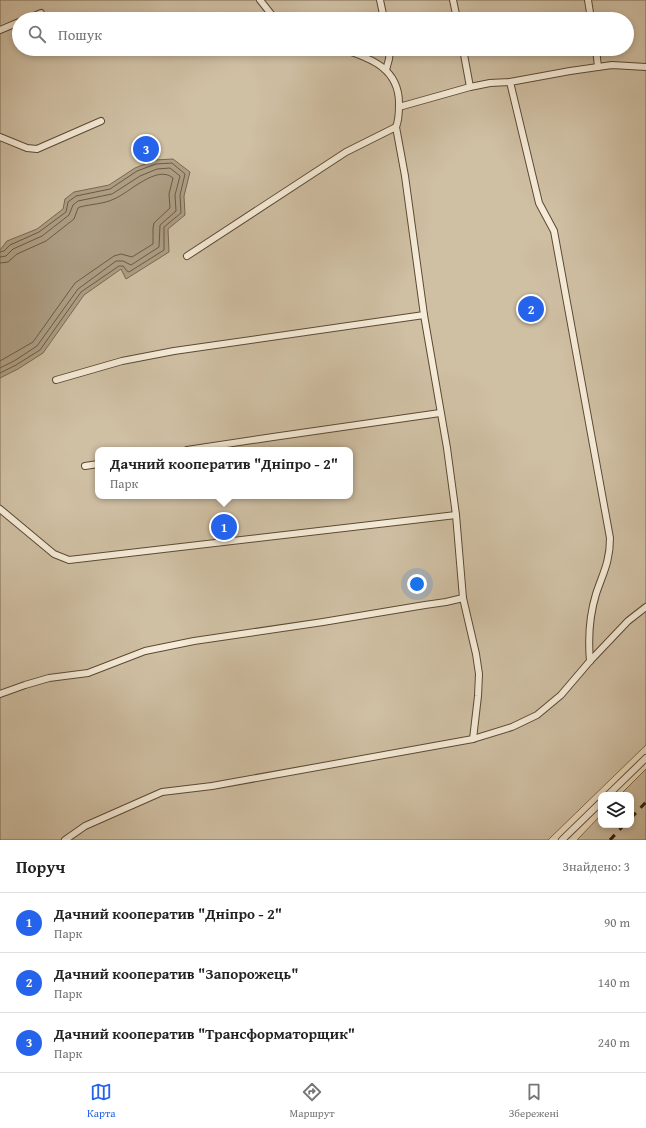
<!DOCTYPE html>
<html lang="uk">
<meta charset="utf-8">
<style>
:root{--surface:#fff;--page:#f6f6f6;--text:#222;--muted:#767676;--line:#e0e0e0;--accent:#2563eb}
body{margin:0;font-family:"Gentium Book Plus",serif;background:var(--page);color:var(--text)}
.controls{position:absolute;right:12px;bottom:12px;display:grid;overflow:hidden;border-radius:8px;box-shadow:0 2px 6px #0003}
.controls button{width:36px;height:36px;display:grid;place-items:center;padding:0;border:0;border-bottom:1px solid var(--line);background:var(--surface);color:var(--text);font:20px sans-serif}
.you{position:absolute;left:417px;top:584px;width:14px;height:14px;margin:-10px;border:3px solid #fff;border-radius:50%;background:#1a73e8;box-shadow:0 0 0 6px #1a73e833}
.badge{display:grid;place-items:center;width:26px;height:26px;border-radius:50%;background:var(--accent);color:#fff;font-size:13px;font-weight:700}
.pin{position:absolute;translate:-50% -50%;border:2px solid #fff;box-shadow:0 1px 4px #0006}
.popup{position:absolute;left:95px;top:447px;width:258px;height:52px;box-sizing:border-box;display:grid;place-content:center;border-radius:8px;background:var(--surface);filter:drop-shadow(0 1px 3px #0005);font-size:13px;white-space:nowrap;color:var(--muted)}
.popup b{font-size:15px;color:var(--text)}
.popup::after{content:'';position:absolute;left:50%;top:100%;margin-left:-8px;border:8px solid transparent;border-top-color:var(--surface)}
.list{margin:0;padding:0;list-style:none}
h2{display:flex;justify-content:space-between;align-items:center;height:52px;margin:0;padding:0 16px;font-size:17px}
h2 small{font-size:13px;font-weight:400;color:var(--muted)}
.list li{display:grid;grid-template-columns:26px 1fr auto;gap:12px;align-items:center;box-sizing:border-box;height:60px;padding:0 16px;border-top:1px solid var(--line)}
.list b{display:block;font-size:15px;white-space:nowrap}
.list p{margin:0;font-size:13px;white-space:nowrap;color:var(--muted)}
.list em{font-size:13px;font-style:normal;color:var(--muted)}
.icon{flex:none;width:22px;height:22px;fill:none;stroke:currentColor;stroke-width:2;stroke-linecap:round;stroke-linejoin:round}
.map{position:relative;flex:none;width:646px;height:840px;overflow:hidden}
.search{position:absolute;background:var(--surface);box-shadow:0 2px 6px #0003;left:12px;right:12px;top:12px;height:44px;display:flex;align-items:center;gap:10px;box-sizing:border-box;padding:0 14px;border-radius:22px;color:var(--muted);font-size:15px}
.sheet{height:232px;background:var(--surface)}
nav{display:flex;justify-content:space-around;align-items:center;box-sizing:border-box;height:56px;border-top:1px solid var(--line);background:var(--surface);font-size:11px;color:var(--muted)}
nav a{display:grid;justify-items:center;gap:2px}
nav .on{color:var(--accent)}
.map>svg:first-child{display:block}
</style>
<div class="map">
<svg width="646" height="840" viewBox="0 0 646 840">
<rect width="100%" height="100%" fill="#f1e1c4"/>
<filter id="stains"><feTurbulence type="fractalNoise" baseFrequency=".005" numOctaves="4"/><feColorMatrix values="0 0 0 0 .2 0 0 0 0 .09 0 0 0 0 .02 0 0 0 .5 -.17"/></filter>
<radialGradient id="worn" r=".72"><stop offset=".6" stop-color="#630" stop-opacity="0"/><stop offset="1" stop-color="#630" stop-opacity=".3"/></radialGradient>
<g fill="#cfbfa3" stroke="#7c6c54" fill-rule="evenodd">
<path d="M0 0H646V745L548 840H0ZM19 19H627V49H19ZM98 450H350V496H98Z"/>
<polygon points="646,769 646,840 577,840 601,815 601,825 631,825 631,795 620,795"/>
</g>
<polygon fill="#ad9d83" stroke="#786850" points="173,159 190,172 184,196 185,215 168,229 169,252 126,279 121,269 84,295 43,353 18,369 0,378 0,250 7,241 37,229 63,209 65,199 74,192 109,185 135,168 155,160"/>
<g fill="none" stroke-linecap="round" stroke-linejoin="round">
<g stroke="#6b5a44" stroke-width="1">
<polyline points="0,252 4,251 10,245 39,232 66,212 68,202 76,196 110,189 137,171 156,164 172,163 185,174 180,195 181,213 164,227 164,250 129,272 127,271 123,266 119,266 81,292 40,350 16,365 0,373"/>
<polyline points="0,257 6,256 13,249 42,236 69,215 73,205 78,201 112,194 140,176 157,169 170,168 180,176 175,195 176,211 160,225 159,247 131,265 123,261 116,261 78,289 37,346 14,361 0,368"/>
<path d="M0 263 8 262 17 254 46 241 74 219 78 208 80 207C91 204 104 204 114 199 129 193 157 164 173 178L169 194 170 208 154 223 153 228V244L132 257 121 254 114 256 75 283 33 342 0 361"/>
</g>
<defs>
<g id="lane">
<polyline points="260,0 275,19"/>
<polyline points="380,0 384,19"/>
<polyline points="453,0 457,19"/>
<polyline points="588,0 591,19"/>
<polyline points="27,19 41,13"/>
<polyline points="0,30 19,22"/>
<polyline points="463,49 470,87"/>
<polyline points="596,49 598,67"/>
<polyline points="386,70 389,59 390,49"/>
<path d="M510 82 539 203 554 231 610 538C610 562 603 573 596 594 589 617 588 638 590 661"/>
<polyline points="399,107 470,87 490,83 510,82 570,71 612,65 646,67"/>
<polyline points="396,127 405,176 424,315 447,448 456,515 463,598 476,654 479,674 478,696 473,739"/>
<polyline points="0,137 27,148 37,149 101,121"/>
<path d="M187 256 346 152 396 127C399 120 399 113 399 105 400 69 371 58 342 49"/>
<polyline points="56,380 122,361 174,351 424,315"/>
<polyline points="187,450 273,437 440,413"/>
<polyline points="85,466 98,464"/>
<polyline points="0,509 54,554 69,560 456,515"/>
<polyline points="0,694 25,685 49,678 88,673 145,651 194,641 323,622 425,605 446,602 463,598"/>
<polyline points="608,795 646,758"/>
<polyline points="65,840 85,826 162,792 212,786 473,739 512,727 537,715 561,695 590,661 628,621 646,607"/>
<polyline points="562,840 601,802"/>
</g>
</defs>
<use href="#lane" stroke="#5b4a34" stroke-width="8"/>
<use href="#lane" stroke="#f6ecd9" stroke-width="6"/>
<g stroke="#291804" stroke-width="3" stroke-dasharray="7 7" stroke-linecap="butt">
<polyline points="631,818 646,802"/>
<polyline points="610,840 624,825"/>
</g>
</g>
<rect width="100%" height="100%" filter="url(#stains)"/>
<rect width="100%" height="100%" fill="url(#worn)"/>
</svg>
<div class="controls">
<button><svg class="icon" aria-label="layers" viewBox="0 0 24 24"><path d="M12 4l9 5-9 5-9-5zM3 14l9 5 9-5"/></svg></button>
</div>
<div class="you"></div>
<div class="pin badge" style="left:224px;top:527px">1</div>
<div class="popup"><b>Дачний кооператив &quot;Дніпро - 2&quot;</b>Парк</div>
<div class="pin badge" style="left:531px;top:309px">2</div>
<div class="pin badge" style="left:146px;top:149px">3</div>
<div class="search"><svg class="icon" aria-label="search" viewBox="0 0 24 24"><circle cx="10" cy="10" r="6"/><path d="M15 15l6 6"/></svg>Пошук</div>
</div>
<section class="sheet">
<h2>Поруч<small>Знайдено: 3</small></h2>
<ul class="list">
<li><span class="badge">1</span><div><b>Дачний кооператив &quot;Дніпро - 2&quot;</b><p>Парк</p></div><em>90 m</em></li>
<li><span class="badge">2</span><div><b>Дачний кооператив &quot;Запорожець&quot;</b><p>Парк</p></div><em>140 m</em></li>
<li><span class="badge">3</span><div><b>Дачний кооператив &quot;Трансформаторщик&quot;</b><p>Парк</p></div><em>240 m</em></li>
</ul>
</section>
<nav>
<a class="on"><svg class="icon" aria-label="map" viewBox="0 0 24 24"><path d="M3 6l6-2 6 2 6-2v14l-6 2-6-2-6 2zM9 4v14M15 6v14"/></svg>Карта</a>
<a><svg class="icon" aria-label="directions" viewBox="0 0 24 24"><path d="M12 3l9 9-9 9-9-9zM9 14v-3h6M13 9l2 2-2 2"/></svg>Маршрут</a>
<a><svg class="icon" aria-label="saved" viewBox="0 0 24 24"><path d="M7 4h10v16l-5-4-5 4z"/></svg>Збережені</a>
</nav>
